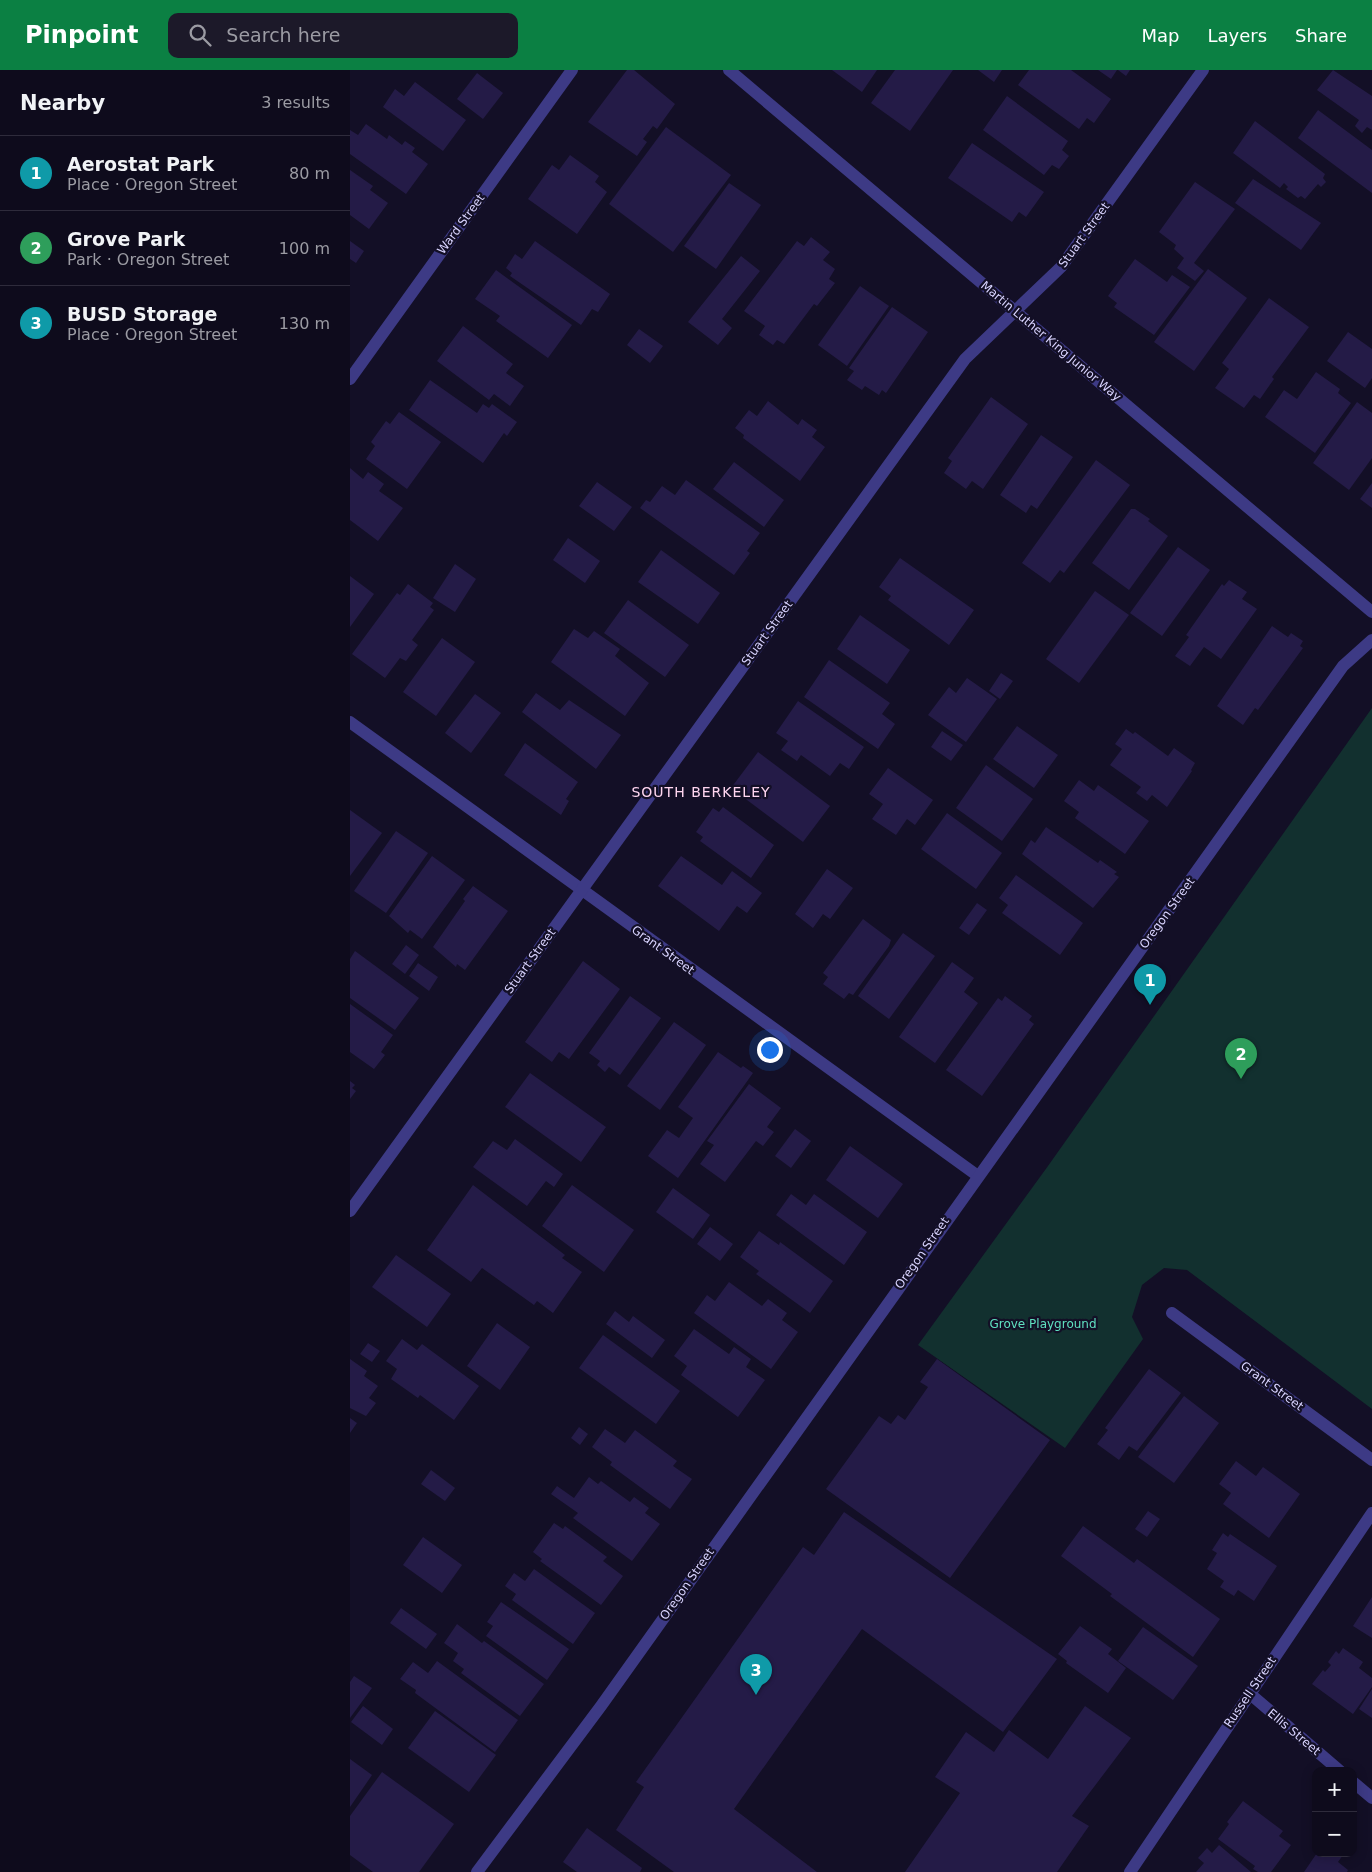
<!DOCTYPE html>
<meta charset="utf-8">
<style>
:root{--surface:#0e0b1c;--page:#1c1929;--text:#f1f3f6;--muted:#9b9ba3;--line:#2e2b3b;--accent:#0b8043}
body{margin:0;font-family:"DejaVu Sans",sans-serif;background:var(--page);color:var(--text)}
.controls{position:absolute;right:15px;bottom:15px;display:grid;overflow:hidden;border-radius:10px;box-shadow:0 2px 12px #0003}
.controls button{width:45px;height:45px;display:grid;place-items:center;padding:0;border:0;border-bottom:1px solid var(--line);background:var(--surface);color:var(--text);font:25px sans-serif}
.you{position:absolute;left:419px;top:979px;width:18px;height:18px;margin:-12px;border:4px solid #fff;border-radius:50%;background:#1a73e8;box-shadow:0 0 0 8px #1a73e833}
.badge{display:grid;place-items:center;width:32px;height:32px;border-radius:50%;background:var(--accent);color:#fff;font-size:16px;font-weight:700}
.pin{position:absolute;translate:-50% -41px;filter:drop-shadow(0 1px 2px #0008)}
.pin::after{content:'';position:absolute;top:26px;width:18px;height:15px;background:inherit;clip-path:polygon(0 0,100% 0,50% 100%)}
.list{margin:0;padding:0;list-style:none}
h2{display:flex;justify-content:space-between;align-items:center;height:65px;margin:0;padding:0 20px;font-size:21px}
h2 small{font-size:16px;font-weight:400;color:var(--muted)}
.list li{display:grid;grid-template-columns:32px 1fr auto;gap:15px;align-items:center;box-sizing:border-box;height:75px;padding:0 20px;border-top:1px solid var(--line)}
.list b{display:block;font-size:19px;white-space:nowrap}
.list p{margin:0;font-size:16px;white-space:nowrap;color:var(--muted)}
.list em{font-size:16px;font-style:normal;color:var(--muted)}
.icon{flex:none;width:28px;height:28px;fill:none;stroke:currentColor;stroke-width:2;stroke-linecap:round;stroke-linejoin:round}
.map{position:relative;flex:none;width:1022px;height:1802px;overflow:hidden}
header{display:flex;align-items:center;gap:30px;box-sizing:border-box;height:70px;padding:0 25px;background:var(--accent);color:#fff}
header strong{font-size:24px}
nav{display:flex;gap:28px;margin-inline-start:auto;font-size:18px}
.search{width:350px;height:45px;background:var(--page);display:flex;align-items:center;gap:12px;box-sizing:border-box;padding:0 18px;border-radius:10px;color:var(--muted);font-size:19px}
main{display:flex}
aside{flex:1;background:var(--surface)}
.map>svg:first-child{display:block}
</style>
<header>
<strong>Pinpoint</strong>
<div class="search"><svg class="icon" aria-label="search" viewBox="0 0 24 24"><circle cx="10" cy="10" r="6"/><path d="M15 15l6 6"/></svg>Search here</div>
<nav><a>Map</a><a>Layers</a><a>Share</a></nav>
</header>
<main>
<aside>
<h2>Nearby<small>3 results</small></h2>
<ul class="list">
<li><span class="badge" style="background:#0f9aa8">1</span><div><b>Aerostat Park</b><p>Place · Oregon Street</p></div><em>80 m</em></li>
<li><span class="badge" style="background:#2e9e5b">2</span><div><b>Grove Park</b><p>Park · Oregon Street</p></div><em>100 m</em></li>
<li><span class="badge" style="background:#0f9aa8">3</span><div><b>BUSD Storage</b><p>Place · Oregon Street</p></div><em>130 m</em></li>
</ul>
</aside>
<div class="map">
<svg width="1022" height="1802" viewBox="0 0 1022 1802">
<rect width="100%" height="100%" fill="#130f26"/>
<polygon fill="#12302f" points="1022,638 1022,1339 837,1200 814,1198 792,1215 782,1247 793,1269 715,1378 568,1275 698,1096"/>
<g fill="#241b47">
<polygon points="277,0 284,0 325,34 307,59 303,56 293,69 297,72 287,86 238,52"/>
<polygon points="482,0 527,0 512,22"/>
<polygon points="545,0 603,0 560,61 521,33"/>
<polygon points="628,0 652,0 644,12"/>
<polygon points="679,0 721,0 761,29 744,53 737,48 729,59 668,15"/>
<polygon points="748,0 767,0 761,9"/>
<polygon points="768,0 780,0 776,6"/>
<polygon points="983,0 1022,26 1022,60 1017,57 1012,63 1005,56 1009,50 967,20"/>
<polygon points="127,3 153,23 133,49 107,29"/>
<polygon points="65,12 116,50 93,81 33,37 45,19 54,26"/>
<polygon points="657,26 718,71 712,80 719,86 709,99 702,95 694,105 633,60"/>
<polygon points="968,40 1022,80 1022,123 948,68"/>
<polygon points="905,51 975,104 973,108 976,112 971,117 968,114 955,129 951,126 948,128 936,119 938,117 934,113 930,118 883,83"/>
<polygon points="16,54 37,69 39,65 52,75 55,71 65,78 62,82 78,94 56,124 0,84 0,60 8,65"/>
<polygon points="316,57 381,105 323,182 259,134"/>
<polygon points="622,73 694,122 676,147 669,142 662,152 598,108"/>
<polygon points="220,85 249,106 245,112 257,122 227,164 178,129 202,95 209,100"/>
<polygon points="0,100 23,116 20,120 38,133 19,159 0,145"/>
<polygon points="903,109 971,153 951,180 885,133"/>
<polygon points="845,112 885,139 844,193 854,201 845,211 827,198 834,188 824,179 826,175 809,162"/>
<polygon points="379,113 411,135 366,199 334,176"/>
<polygon points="461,167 480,182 473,190 485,199 479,209 485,213 467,236 464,234 434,274 427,270 423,275 409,265 415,256 394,241 447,171 454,176"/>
<polygon points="0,171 14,181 6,193 0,189"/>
<polygon points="185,171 260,224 248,242 242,239 231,255 160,206 162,203 156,198 165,184 172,189"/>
<polygon points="391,186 410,201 372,249 382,258 368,275 338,252"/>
<polygon points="785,189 817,212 822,205 840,217 804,265 764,237 767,233 758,226"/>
<polygon points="858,199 897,228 844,301 804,272"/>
<polygon points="146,200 222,255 198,288 146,251 150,246 125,229"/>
<polygon points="510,216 539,236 497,296 468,275"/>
<polygon points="919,228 959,257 922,307 924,309 910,329 904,325 894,338 865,318 879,299 872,293"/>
<polygon points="542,237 578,262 536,323 532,320 529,325 515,316 512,320 497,310 504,301 499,298"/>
<polygon points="113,256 163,294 156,303 174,316 160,336 144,324 139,330 87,291"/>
<polygon points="289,259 313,276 300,293 277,275"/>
<polygon points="998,262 1022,279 1022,308 1015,318 977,291"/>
<polygon points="966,302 990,319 988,323 1001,333 965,383 915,347 934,320 947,329"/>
<polygon points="80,310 127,343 133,334 139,338 142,334 167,352 157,366 154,363 133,393 59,340"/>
<polygon points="641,327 678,354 633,419 622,411 616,419 594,403 602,391 598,388"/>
<polygon points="418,331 448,355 452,349 467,360 462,367 475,377 450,411 393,368 394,365 385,358 399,340 407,346"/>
<polygon points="1007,332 1022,343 1022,388 999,420 963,393"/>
<polygon points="49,342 91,372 57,419 16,389 25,376 21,372 36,351 40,354"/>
<polygon points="691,365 723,387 687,439 681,435 676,443 650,425"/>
<polygon points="746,390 780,415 714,503 710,500 700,513 672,493"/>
<polygon points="384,392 434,430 414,457 363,419"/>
<polygon points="0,398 13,409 18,402 34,414 29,421 53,438 28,471 0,450"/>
<polygon points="336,410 410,463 397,481 400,483 384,505 290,438 296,430 300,432 312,416 325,425"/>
<polygon points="247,412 282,437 264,461 229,436"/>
<polygon points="1022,413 1022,438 1010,429"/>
<polygon points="781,439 785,439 800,449 798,451 818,466 779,520 742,493"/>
<polygon points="218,468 250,491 235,513 203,490"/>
<polygon points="828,477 860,500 812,566 780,543"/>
<polygon points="311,480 370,523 348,554 288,512"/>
<polygon points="550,488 624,540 599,575 538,530 541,526 529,517"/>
<polygon points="105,494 126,509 105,542 83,528"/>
<polygon points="0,506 24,524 0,557"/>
<polygon points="879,510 897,522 892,529 907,539 871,589 854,577 840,596 825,586 839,567 836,565 872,514 874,516"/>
<polygon points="58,514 83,533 80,537 84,540 62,570 68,575 56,591 50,588 35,608 2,584 47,523 50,525"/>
<polygon points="745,521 779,545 729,613 696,589"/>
<polygon points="278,530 339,575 315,607 254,563"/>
<polygon points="510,545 560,580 537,614 487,579"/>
<polygon points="922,556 938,567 941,563 953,571 950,576 953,578 908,640 905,638 893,655 867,636"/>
<polygon points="224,559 238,568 244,561 270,579 265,586 299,613 275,646 201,592"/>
<polygon points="92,568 125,592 86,646 53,622"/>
<polygon points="479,590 540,633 532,644 545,654 528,679 454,627"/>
<polygon points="651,603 663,611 650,629 639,621"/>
<polygon points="617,608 647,629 616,672 578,645 599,617 606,623"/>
<polygon points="186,623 210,640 219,630 271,665 246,699 172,642"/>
<polygon points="125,624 151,643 121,683 95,663"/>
<polygon points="448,631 514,677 499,699 490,693 480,706 451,685 447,691 431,680 438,671 426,663"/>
<polygon points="667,656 708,685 684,718 643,689"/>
<polygon points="776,659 783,664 785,662 818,686 824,678 845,693 841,700 842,701 817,737 802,725 797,731 786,723 791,717 760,695 772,679 765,674"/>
<polygon points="592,661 613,675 601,691 581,677"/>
<polygon points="175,673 228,712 216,729 219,731 211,745 154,705"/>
<polygon points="408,682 480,736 453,772 381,718"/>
<polygon points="636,695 683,729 652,771 606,738"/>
<polygon points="538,698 583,730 565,755 557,749 546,765 522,749 533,734 519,724"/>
<polygon points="729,710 744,721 748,715 799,751 775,784 725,748 729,742 714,731"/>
<polygon points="373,737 424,775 401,808 350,771 353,767 346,762 363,738 369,742"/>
<polygon points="0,740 32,763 0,806"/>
<polygon points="597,743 652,783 626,819 571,779"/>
<polygon points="696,757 748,793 750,790 767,802 764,804 769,807 743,838 672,784 681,770 685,773"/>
<polygon points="46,761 78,783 36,843 4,821"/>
<polygon points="82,786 115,810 72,869 60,860 58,863 39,846"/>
<polygon points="331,786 372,815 382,801 412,823 397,843 387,836 369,861 308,816"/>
<polygon points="477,799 503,818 480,849 473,844 463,858 445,844"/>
<polygon points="666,805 733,853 710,885 652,843 658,835 649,828"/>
<polygon points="123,816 158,841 115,900 107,894 106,897 83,877 115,831 113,829"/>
<polygon points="627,833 637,840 619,865 609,858"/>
<polygon points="513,849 541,870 539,876 503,925 499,923 494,929 473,914 478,907 473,903"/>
<polygon points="553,863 585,886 539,949 508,926"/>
<polygon points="56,875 69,885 55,904 42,894"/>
<polygon points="5,881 69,928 45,960 0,928 0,889"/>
<polygon points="233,891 270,919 219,989 209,982 202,992 175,972"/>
<polygon points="602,892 624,908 614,922 628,933 585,993 549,967"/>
<polygon points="68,893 88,907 79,921 59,906"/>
<polygon points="280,926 311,948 270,1005 259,997 255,1002 247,995 250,991 239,983"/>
<polygon points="655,926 682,946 679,950 684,954 632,1026 596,1000 648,928 652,931"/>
<polygon points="0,934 43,965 31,982 35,985 24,999 0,982"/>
<polygon points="324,952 356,975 310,1040 277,1016"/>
<polygon points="368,982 391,998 393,996 403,1003 328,1108 298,1086 317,1060 329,1068 343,1048 328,1037"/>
<polygon points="180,1003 256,1057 231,1092 155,1037"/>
<polygon points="0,1011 5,1015 2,1018 6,1021 0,1029"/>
<polygon points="399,1014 431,1038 417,1057 424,1062 413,1076 406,1071 375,1112 350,1094 364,1075 357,1071"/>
<polygon points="445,1059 461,1071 441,1098 425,1086"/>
<polygon points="165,1069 213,1104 204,1117 196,1111 177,1136 123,1097 143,1071 157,1080"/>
<polygon points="500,1076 553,1114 528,1148 476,1110"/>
<polygon points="123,1115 215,1185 212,1188 232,1202 203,1243 187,1231 184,1235 132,1198 121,1212 77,1180"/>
<polygon points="222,1115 284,1160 254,1202 192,1156"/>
<polygon points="323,1118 360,1145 343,1169 306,1142"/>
<polygon points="441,1124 456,1135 464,1124 517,1162 494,1195 426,1145"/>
<polygon points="360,1157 383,1174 370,1191 347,1174"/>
<polygon points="409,1161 429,1175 430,1172 483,1211 460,1243 406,1204 409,1201 390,1187"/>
<polygon points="46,1185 101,1224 77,1257 22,1217"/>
<polygon points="379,1212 412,1236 418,1229 437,1243 432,1250 448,1262 421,1299 344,1243 357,1225 365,1231"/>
<polygon points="265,1241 279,1252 283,1246 315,1270 302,1288 256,1254"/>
<polygon points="147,1253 180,1277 150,1320 117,1296"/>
<polygon points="344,1259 379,1284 384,1277 401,1289 396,1297 415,1310 388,1347 331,1305 337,1296 324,1286"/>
<polygon points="253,1265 330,1321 306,1354 229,1298"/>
<polygon points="52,1269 67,1280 72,1274 129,1316 104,1350 70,1325 68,1328 41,1309 47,1299 36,1291"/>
<polygon points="18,1273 30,1281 22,1292 10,1284"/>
<polygon points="0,1289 17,1301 14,1306 28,1316 19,1328 26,1333 16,1346 0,1338"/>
<polygon points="587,1289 700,1370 600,1508 476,1419 529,1346 541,1354 548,1345 555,1350 578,1317 570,1312"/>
<polygon points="799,1299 831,1323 787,1381 779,1376 769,1390 747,1374 758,1360 755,1358"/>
<polygon points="834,1326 869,1353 824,1413 788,1387"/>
<polygon points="0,1348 7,1353 0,1363"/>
<polygon points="229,1357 238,1364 230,1375 221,1368"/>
<polygon points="255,1359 275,1373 285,1360 327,1391 323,1396 342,1409 320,1439 260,1395 262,1392 242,1377"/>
<polygon points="886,1391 906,1406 913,1397 950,1424 919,1468 873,1434 881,1423 869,1414"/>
<polygon points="81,1400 105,1418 95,1431 71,1414"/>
<polygon points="239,1407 248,1414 251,1411 280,1432 284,1427 299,1438 295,1443 310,1454 282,1491 223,1448 228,1443 201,1424 207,1416 224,1428"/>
<polygon points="798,1441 810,1449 797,1467 785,1459"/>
<polygon points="494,1442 707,1589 653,1662 512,1559 384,1739 467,1802 324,1802 266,1760 294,1717 286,1712 453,1477 464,1485"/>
<polygon points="204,1453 213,1459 215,1456 257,1487 253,1491 273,1506 251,1535 190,1491 192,1489 183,1482"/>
<polygon points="733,1456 784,1493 787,1489 870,1549 843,1587 760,1526 762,1524 711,1486"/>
<polygon points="873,1463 878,1467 880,1464 927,1496 904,1531 888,1520 884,1526 870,1517 874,1511 857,1499 867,1483 862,1480"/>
<polygon points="73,1467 112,1495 92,1523 53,1495"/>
<polygon points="184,1499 245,1543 223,1574 162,1530 166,1524 155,1516 164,1503 175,1511"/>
<polygon points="1022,1527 1022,1568 1003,1556"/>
<polygon points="151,1532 219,1579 197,1610 136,1566 143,1556 137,1552"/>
<polygon points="51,1538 87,1564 76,1579 40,1553"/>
<polygon points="107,1554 132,1573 134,1571 194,1614 170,1646 111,1603 114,1599 103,1591 108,1583 94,1573"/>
<polygon points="730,1556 762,1579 758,1584 776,1598 758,1623 716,1593 717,1591 708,1584"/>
<polygon points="793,1557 848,1596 823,1630 768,1591"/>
<polygon points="993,1578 1013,1592 1009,1598 1022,1608 1022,1617 1003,1644 962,1614 973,1600 975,1602 981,1595 978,1592 986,1581 989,1584"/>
<polygon points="87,1591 168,1650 145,1682 65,1623 66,1620 50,1609 63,1592 78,1603"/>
<polygon points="4,1606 22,1618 0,1648 0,1612"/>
<polygon points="1022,1619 1022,1648 1009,1639"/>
<polygon points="13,1636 43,1659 32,1675 1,1652"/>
<polygon points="735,1636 781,1668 722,1746 739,1756 707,1802 555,1802 610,1723 585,1707 616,1662 644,1682 659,1660 698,1689"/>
<polygon points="85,1641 146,1685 119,1722 58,1678"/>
<polygon points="0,1689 22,1705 0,1737"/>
<polygon points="32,1702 104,1754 69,1802 23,1802 0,1785 0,1746"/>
<polygon points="893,1731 933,1761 929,1766 941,1775 921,1802 908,1802 903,1799 905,1796 868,1769 879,1754 877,1752"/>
<polygon points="237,1758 292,1798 290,1802 227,1802 213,1792"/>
<polygon points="869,1775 901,1802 846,1802 854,1793 848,1788 857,1778 862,1783"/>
<polygon points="967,1783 990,1783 993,1785 988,1792 998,1800 997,1802 954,1802"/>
</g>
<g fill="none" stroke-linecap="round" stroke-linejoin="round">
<g stroke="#3d3a85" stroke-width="12">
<polyline points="0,309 222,0"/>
<polyline points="0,652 628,1106"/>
<polyline points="0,1141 615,289 711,197 853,0"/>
<polyline points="822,1243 1022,1390"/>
<polyline points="899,1623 990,1701"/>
<polyline points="1003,1712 1022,1728"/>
<polyline points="127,1802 251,1636 993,596 1022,570"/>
<polyline points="780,1802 1022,1443"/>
</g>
<polyline stroke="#3d3a85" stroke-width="12" points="379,0 1022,542"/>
</g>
<g text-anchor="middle" stroke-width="4.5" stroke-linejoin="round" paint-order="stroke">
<g font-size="12" fill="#d9d4ff" stroke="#130f26">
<text transform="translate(111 154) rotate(-54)" y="4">Ward Street</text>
<text transform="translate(734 165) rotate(-54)" y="4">Stuart Street</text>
<text transform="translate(701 271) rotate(40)" y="4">Martin Luther King Junior Way</text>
<text transform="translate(417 563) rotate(-54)" y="4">Stuart Street</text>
<text transform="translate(817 843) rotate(-54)" y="4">Oregon Street</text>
<text transform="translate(313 880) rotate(36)" y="4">Grant Street</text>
<text transform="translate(180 891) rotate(-54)" y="4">Stuart Street</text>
<text transform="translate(572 1183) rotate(-55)" y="4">Oregon Street</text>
<text transform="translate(922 1316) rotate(36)" y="4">Grant Street</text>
<text transform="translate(337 1514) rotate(-55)" y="4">Oregon Street</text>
<text transform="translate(900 1622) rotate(-56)" y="4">Russell Street</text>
<text transform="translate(944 1662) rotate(40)" y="4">Ellis Street</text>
</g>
<g font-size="12" fill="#5fe0c0" stroke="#130f26">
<text x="693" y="1258">Grove Playground</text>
</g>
<g font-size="14" letter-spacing="1" fill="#ffd6f0" stroke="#130f26">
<text x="351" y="727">SOUTH BERKELEY</text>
</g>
</g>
</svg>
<div class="controls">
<button>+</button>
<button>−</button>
</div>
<div class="you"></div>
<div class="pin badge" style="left:800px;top:935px;background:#0f9aa8">1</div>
<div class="pin badge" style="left:891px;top:1009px;background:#2e9e5b">2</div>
<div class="pin badge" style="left:406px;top:1625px;background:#0f9aa8">3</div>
</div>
</main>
